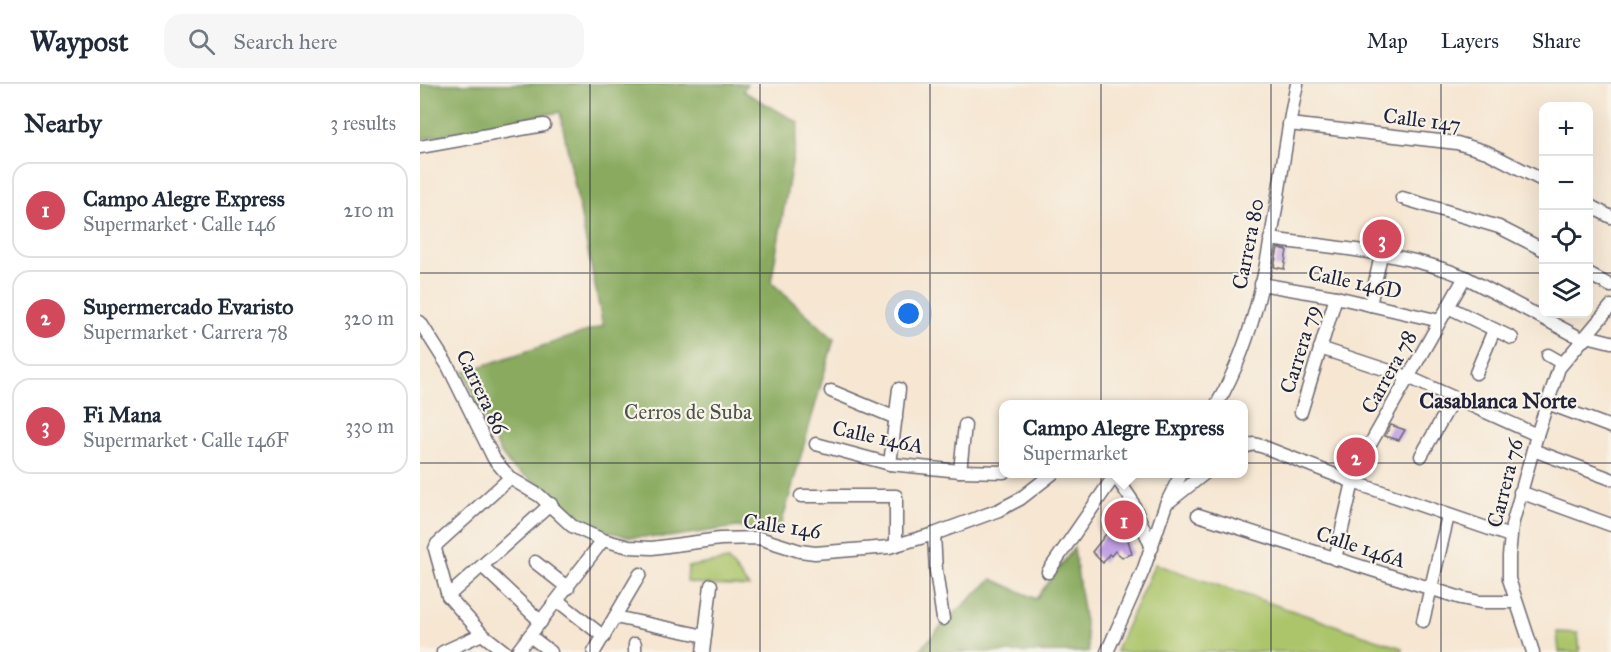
<!DOCTYPE html>
<meta charset="utf-8">
<style>
:root{--surface:#fff;--page:#f6f6f7;--text:#1f2937;--muted:#747a83;--line:#e0e1e3;--accent:#d1495b}
body{margin:0;font-family:"IM FELL Great Primer",serif;background:var(--page);color:var(--text)}
.controls{position:absolute;right:18px;top:18px;display:grid;overflow:hidden;border-radius:12px;box-shadow:0 6px 24px #0002}
.controls button{width:54px;height:54px;display:grid;place-items:center;padding:0;border:0;border-bottom:2px solid var(--line);background:var(--surface);color:var(--text);font:30px sans-serif}
.you{position:absolute;left:489px;top:230px;width:21px;height:21px;margin:-15px;border:4px solid #fff;border-radius:50%;background:#1a73e8;box-shadow:0 0 0 9px #1a73e833}
.badge{display:grid;place-items:center;width:39px;height:39px;border-radius:50%;background:var(--accent);color:#fff;font-size:20px;font-weight:700}
.pin{position:absolute;translate:-50% -50%;border:3px solid #fff;box-shadow:0 2px 6px #0006}
.popup{position:absolute;left:579px;top:316px;width:249px;height:78px;box-sizing:border-box;display:grid;place-content:center;border-radius:12px;background:var(--surface);filter:drop-shadow(0 2px 4px #0005);font-size:20px;white-space:nowrap;color:var(--muted)}
.popup b{font-size:22px;color:var(--text)}
.popup::after{content:'';position:absolute;left:50%;top:100%;margin-left:-12px;border:12px solid transparent;border-top-color:var(--surface)}
.list{margin:0;padding:0;list-style:none}
h2{display:flex;justify-content:space-between;align-items:center;height:78px;margin:0;padding:0 24px;font-size:26px}
h2 small{font-size:20px;font-weight:400;color:var(--muted)}
.list li{display:grid;grid-template-columns:39px 1fr auto;gap:18px;align-items:center;box-sizing:border-box;height:96px;margin:0 12px 12px;padding:0 12px;border:2px solid var(--line);border-radius:18px}
.list b{display:block;font-size:22px;white-space:nowrap}
.list p{margin:0;font-size:20px;white-space:nowrap;color:var(--muted)}
.list em{font-size:20px;font-style:normal;color:var(--muted)}
.icon{flex:none;width:33px;height:33px;fill:none;stroke:currentColor;stroke-width:2;stroke-linecap:round;stroke-linejoin:round}
.map{position:relative;flex:none;width:1191px;height:568px;overflow:hidden}
header{display:flex;align-items:center;gap:36px;box-sizing:border-box;height:84px;padding:0 30px;background:var(--surface);border-bottom:2px solid var(--line)}
header strong{font-size:28px}
nav{display:flex;gap:33px;margin-inline-start:auto;font-size:21px}
.search{width:420px;height:54px;background:var(--page);display:flex;align-items:center;gap:15px;box-sizing:border-box;padding:0 21px;border-radius:18px;color:var(--muted);font-size:22px}
main{display:flex}
aside{flex:1;background:var(--surface)}
.map>svg:first-child{display:block}
</style>
<header>
<strong>Waypost</strong>
<div class="search"><svg class="icon" aria-label="search" viewBox="0 0 24 24"><circle cx="10" cy="10" r="6"/><path d="M15 15l6 6"/></svg>Search here</div>
<nav><a>Map</a><a>Layers</a><a>Share</a></nav>
</header>
<main>
<aside>
<h2>Nearby<small>3 results</small></h2>
<ul class="list">
<li><span class="badge">1</span><div><b>Campo Alegre Express</b><p>Supermarket · Calle 146</p></div><em>210 m</em></li>
<li><span class="badge">2</span><div><b>Supermercado Evaristo</b><p>Supermarket · Carrera 78</p></div><em>320 m</em></li>
<li><span class="badge">3</span><div><b>Fi Mana</b><p>Supermarket · Calle 146F</p></div><em>330 m</em></li>
</ul>
</aside>
<div class="map">
<svg width="1191" height="568" viewBox="0 0 1191 568">
<rect width="100%" height="100%" fill="#f7f3e8"/>
<filter id="ink" filterUnits="userSpaceOnUse"><feTurbulence type="fractalNoise" baseFrequency=".0167" numOctaves="2"/><feDisplacementMap in="SourceGraphic" scale="12" xChannelSelector="R" yChannelSelector="G"/><feConvolveMatrix kernelMatrix="1 2 1 2 8 2 1 2 1" color-interpolation-filters="sRGB"/></filter>
<filter id="wash" filterUnits="userSpaceOnUse"><feTurbulence type="fractalNoise" baseFrequency=".008" numOctaves="4" result="noise"/><feDisplacementMap in="SourceGraphic" scale="24" xChannelSelector="R" yChannelSelector="G"/><feGaussianBlur stdDeviation="1.35" result="paint"/><feColorMatrix in="noise" values="0 0 0 0 0 0 0 0 0 0 0 0 0 0 0 0 0 1.4 0 .05"/><feComposite in="paint" operator="in"/></filter>
<g filter="url(#wash)">
<rect width="100%" height="100%" fill="#f6e6d2"/>
<g fill="#acc56b" stroke="#677453" stroke-width="1.5">
<polygon points="308,476 329,503 291,501 267,498 268,483"/>
<polygon points="735,480 982,564 982,568 696,568 699,559"/>
<polygon points="1137,548 1158,549 1160,568 1139,568"/>
</g>
<g fill="#89aa5f" stroke="#56664d" stroke-width="1.5">
<polygon points="0,0 327,0 323,7 379,39 351,198 414,255 359,449 317,443 248,453 210,453 171,443 145,424 127,405 92,384 81,369 69,346 44,288 183,242 140,28 0,55"/>
<polygon points="654,464 669,568 498,568 525,538 572,495 616,515"/>
</g>
<g id="blocks">
<g fill="#c1a1e4">
<polygon points="858,164 867,166 864,185 854,183"/>
<polygon points="971,341 985,346 979,356 965,352"/>
<polygon points="704,442 712,470 702,473 695,467 691,472 689,470 683,479 672,468 686,450 690,451"/>
</g>
</g>
</g>
<g filter="url(#ink)">
<use href="#blocks" fill-opacity="0" stroke="#6c6770" stroke-width="1.5"/>
<g fill="none" stroke-linecap="round" stroke-linejoin="round">
<defs>
<g id="minor">
<polyline points="869,40 1037,59 1067,68 1124,97"/>
<polyline points="0,63 124,41"/>
<polyline points="982,114 1079,143 1124,166"/>
<polyline points="1168,121 1191,133"/>
<path d="M850 155C915 164 984 168 1045 193L1164 256"/>
<polyline points="1168,190 1191,202"/>
<polyline points="841,200 916,213 1020,237"/>
<polyline points="950,221 961,171"/>
<polyline points="1028,223 1092,254"/>
<polyline points="0,238 28,282 74,375 90,394 120,412 152,442 183,456 209,463 232,464 300,455 339,454 380,467 395,469 469,463 514,450 579,426 600,415 632,390"/>
<polyline points="1167,252 1191,258"/>
<polyline points="900,264 988,293 1117,351"/>
<polyline points="1128,271 1142,279"/>
<polyline points="1056,289 1074,246"/>
<polyline points="411,307 476,334"/>
<polyline points="1127,319 1191,343"/>
<path d="M797 320C853 224 854 106 877 0"/>
<polyline points="881,328 916,213"/>
<polyline points="396,360 470,380 540,387 584,388"/>
<polyline points="824,363 834,360 844,363 933,398 1090,452"/>
<polyline points="1113,366 1191,395"/>
<polyline points="1001,372 1034,314"/>
<polyline points="470,380 479,305"/>
<polyline points="540,387 545,341"/>
<polyline points="694,390 711,415 732,464"/>
<polyline points="1100,408 1191,441"/>
<polyline points="381,412 476,412 476,461"/>
<polyline points="750,417 784,390"/>
<polyline points="778,431 1041,514 1060,518 1095,518"/>
<polyline points="514,450 516,487 523,535"/>
<polyline points="915,475 933,398 939,380 1045,193"/>
<polyline points="115,478 148,504"/>
<polyline points="62,482 121,538"/>
<polyline points="628,488 695,391"/>
<polyline points="28,512 131,420"/>
<polyline points="138,517 184,553"/>
<polyline points="195,533 285,552"/>
<polyline points="1003,537 1028,432"/>
<polyline points="110,552 131,568"/>
<polyline points="23,568 62,550"/>
<polyline points="85,568 62,550 28,512 15,465 17,460 90,394"/>
<polyline points="97,568 183,456"/>
<polyline points="174,568 220,490"/>
<polyline points="215,568 215,560"/>
<polyline points="283,568 291,501"/>
<polyline points="687,568 723,487 746,420 761,390"/>
<polyline points="1113,568 1089,495 1089,472 1092,441 1117,351 1139,284 1191,222"/>
</g>
</defs>
<use href="#minor" stroke="#6c6770" stroke-width="15"/>
<use href="#minor" stroke="#fff" stroke-width="12"/>
</g>
</g>
<path fill="none" stroke="#22223b" stroke-width="1.5" stroke-opacity="0.55" d="M170 0V568M340 0V568M510 0V568M681 0V568M851 0V568M1021 0V568M0 189H1124M1168 189H1191M0 379H1191"/>
<g text-anchor="middle" stroke-width="4.5" stroke-linejoin="round" paint-order="stroke">
<g font-size="21" fill="#22223b" stroke="#f7f3e8">
<text transform="translate(1002 36) rotate(7)" y="7">Calle 147</text>
<text transform="translate(828 160) rotate(-79)" y="7">Carrera 80</text>
<text transform="translate(935 198) rotate(12)" y="7">Calle 146D</text>
<text transform="translate(880 265) rotate(-73)" y="7">Carrera 79</text>
<text transform="translate(969 288) rotate(-61)" y="7">Carrera 78</text>
<text transform="translate(62 308) rotate(64)" y="7">Carrera 86</text>
<text transform="translate(458 353) rotate(12)" y="7">Calle 146A</text>
<text transform="translate(1085 399) rotate(-76)" y="7">Carrera 76</text>
<text transform="translate(362 442) rotate(8)" y="7">Calle 146</text>
<text transform="translate(941 463) rotate(18)" y="7">Calle 146A</text>
</g>
<g font-size="21" fill="#4b5349" stroke="#f7f3e8">
<text x="268" y="335">Cerros de Suba</text>
</g>
<g font-size="22" font-weight="bold" fill="#22223b" stroke="#f7f3e8">
<text x="1078" y="324">Casablanca Norte</text>
</g>
</g>
</svg>
<div class="controls">
<button>+</button>
<button>−</button>
<button><svg class="icon" aria-label="locate" viewBox="0 0 24 24"><circle cx="12" cy="12" r="6"/><path d="M12 2v4M12 18v4M2 12h4M18 12h4"/></svg></button>
<button><svg class="icon" aria-label="layers" viewBox="0 0 24 24"><path d="M12 4l9 5-9 5-9-5zM3 14l9 5 9-5"/></svg></button>
</div>
<div class="you"></div>
<div class="pin badge" style="left:704px;top:436px">1</div>
<div class="popup"><b>Campo Alegre Express</b>Supermarket</div>
<div class="pin badge" style="left:936px;top:373px">2</div>
<div class="pin badge" style="left:962px;top:155px">3</div>
</div>
</main>
